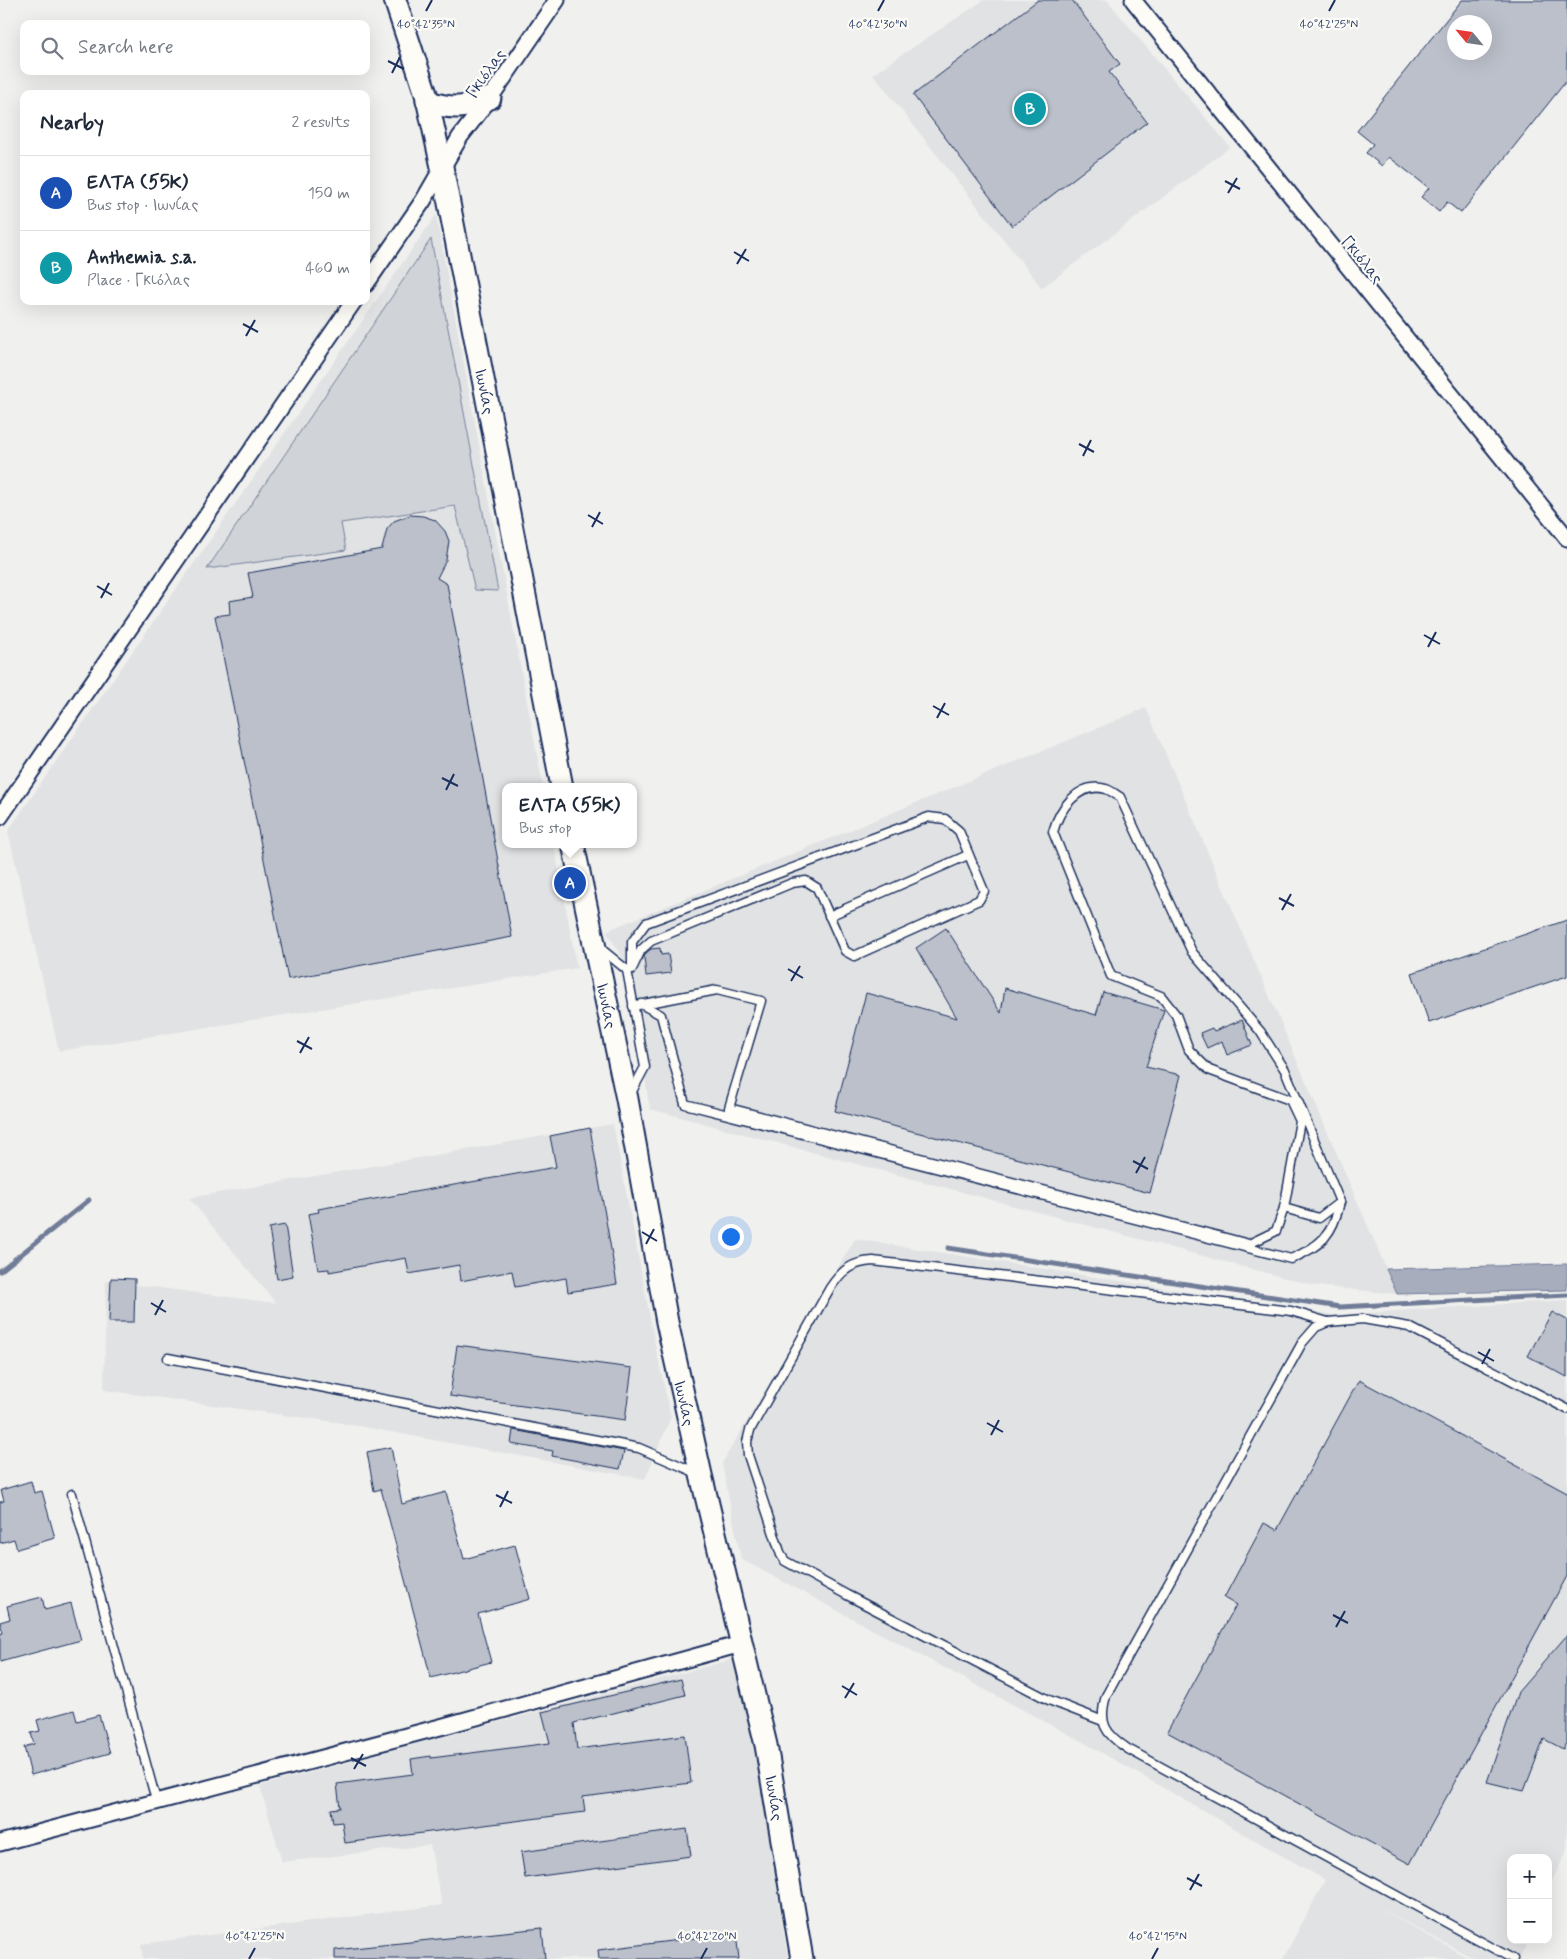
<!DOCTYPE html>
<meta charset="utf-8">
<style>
:root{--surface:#fff;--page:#f6f6f7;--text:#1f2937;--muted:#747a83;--line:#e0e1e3;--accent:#1f6fb2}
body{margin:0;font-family:Mynerve,sans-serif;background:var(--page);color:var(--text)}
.controls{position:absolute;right:15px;bottom:15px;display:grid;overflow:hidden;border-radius:10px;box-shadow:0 5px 20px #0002}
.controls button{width:45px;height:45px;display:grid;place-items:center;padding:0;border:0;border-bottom:1px solid var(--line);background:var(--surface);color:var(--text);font:25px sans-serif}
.compass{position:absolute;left:1447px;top:15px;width:45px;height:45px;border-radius:50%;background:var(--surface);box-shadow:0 5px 20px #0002;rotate:299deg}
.you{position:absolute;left:730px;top:1236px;width:18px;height:18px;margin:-12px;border:4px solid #fff;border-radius:50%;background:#1a73e8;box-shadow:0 0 0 8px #1a73e833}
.badge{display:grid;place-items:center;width:32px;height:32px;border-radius:50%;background:var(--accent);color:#fff;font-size:16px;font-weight:700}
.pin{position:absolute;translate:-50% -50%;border:2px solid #fff;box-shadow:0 1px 5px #0006}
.popup{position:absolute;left:502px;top:783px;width:135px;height:65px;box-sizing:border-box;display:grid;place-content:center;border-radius:10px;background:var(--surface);filter:drop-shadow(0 1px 4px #0005);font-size:16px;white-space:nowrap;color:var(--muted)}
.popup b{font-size:19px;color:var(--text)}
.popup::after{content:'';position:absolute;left:50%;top:100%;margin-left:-10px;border:10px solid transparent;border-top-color:var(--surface)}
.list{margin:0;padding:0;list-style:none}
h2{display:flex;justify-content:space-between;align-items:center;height:65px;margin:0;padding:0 20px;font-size:21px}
h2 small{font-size:16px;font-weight:400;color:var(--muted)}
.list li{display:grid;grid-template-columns:32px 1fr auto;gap:15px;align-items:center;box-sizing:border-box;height:75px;padding:0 20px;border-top:1px solid var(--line)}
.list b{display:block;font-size:19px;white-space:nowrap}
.list p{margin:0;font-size:16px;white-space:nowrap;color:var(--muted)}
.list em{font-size:16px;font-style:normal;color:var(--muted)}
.icon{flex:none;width:28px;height:28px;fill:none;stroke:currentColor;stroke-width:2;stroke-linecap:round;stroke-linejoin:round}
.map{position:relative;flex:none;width:1567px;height:1959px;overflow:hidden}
.search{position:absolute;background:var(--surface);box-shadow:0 5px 20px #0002;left:20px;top:20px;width:350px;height:55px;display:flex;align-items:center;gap:12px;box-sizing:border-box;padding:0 18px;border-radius:10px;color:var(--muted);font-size:19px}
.panel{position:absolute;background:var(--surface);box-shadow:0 5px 20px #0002;left:20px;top:90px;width:350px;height:215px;border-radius:10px}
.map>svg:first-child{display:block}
</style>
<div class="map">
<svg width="1567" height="1959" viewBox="0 0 1567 1959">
<rect width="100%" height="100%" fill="#f0f0ee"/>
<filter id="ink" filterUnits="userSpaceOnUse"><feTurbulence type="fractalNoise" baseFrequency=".02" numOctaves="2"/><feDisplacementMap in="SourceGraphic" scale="10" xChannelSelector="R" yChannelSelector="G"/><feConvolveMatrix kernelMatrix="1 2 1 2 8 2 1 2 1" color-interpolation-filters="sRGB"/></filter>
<g filter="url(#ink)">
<g fill="#e0e2e3">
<polygon points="984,0 1107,0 1230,147 1042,288 873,74"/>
<polygon points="436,215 543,787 506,787 506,844 554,844 577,968 59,1051 8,831"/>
<polygon points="1146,708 1397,1294 1316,1286 650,1109 626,963 606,931"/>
<polygon points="613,1124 657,1354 671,1417 645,1479 342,1423 104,1390 106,1281 276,1303 189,1198"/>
<polygon points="855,1239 1335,1315 1567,1300 1567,1851 1548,1889 1548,1858 1511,1858 1511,1940 1529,1940 1519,1959 1475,1959 1371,1904 1470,1959 1283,1959 1325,1880 1083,1742 741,1559 722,1463"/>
<polygon points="734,1659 766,1805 772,1861 788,1959 143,1959 141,1944 442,1905 430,1845 282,1862 260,1786"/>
</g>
<polygon fill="#d0d3d8" stroke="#76819b" points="431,239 498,591 475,590 455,506 341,523 346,550 207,569"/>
<polygon fill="#a7adbd" stroke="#6f7b97" points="1567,1264 1567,1290 1397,1294 1386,1269"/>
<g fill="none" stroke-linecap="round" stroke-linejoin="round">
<g stroke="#6f7b97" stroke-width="5">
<polyline points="948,1248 1340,1307 1567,1295"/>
<polyline points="0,1271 89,1200"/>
</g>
</g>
<g fill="#bbc0ca" stroke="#1b2f5e" fill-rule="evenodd">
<polygon points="1038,0 1072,0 1120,64 1109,72 1147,122 1012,226 913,95"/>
<path d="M1462 0H1567V80L1461 213 1447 202 1439 212 1421 197 1429 188 1389 157 1382 166 1366 153 1373 144 1357 131ZM1454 22H1484V52H1454Z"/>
<polygon points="410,515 423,516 435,520 445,531 449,541 446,560 437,578 447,584 512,937 288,979 215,616 230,614 229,601 253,597 248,573 382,549 387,529 394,521"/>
<polygon points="1567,920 1567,976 1429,1023 1412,973"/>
<polygon points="946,928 1001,1013 1005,988 1096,1015 1103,992 1164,1010 1146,1067 1181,1075 1150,1193 835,1111 866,993 957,1018 916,948"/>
<polygon points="660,948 661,955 668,954 671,973 646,976 644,957 646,953 651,949"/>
<polygon points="1242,1020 1252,1045 1227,1055 1222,1041 1207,1048 1200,1033 1212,1028 1214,1031"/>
<polygon points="590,1128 617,1284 568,1292 566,1278 515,1287 512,1271 461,1281 459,1265 409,1274 406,1258 329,1272 329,1269 318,1270 308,1214 319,1212 318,1209 556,1167 550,1136"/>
<polygon points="285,1225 293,1276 277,1279 269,1228"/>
<polygon points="111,1278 135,1279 134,1322 109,1322"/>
<polygon points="1552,1312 1567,1320 1567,1377 1528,1356"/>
<polygon points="457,1345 632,1368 625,1420 450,1396"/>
<polygon points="1359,1380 1567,1493 1567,1576 1410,1864 1167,1732 1236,1605 1224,1598 1264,1523 1277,1530"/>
<polygon points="513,1430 624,1451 620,1469 552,1456 553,1451 511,1444"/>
<polygon points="391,1447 402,1504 446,1492 464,1559 515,1545 530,1599 478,1614 491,1662 431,1678 381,1489 374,1491 367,1452"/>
<polygon points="31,1481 34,1493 42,1491 55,1538 17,1549 14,1539 0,1543 0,1502 4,1501 1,1490"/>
<polygon points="42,1597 45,1610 71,1603 81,1640 0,1662 0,1634 3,1633 0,1622 10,1619 7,1606"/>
<polygon points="1567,1635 1567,1741 1563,1749 1544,1739 1524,1791 1487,1782 1518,1692"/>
<polygon points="681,1679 685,1695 574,1723 577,1749 685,1735 691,1783 583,1797 585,1812 345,1843 342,1822 333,1823 331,1809 340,1808 337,1784 413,1774 411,1759 431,1756 431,1758 550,1743 542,1712"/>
<polygon points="74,1710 77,1721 99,1715 110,1753 31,1775 24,1747 34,1744 31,1733 40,1731 37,1720"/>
<polygon points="687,1829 691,1856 525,1878 521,1852"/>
<polygon points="542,1928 545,1959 335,1959 335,1950"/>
<polygon points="736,1933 739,1959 599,1959 598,1950"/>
</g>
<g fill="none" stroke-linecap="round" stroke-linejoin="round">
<defs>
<g id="lane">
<polyline points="829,916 968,855"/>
<polyline points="600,948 627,970 645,1067 631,1093"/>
<polyline points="627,970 632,969 641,950 651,941 792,883 806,881 817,888 845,951 854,956 979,900 984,891 959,831 945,819 929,817 646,923 632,942 632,969"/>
<path d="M633 1006 717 990 761 1001 729 1108 1249 1244 1276 1231 1284 1208 1300 1121 1290 1100 1209 1070 1189 1050 1176 1015 1161 996 1111 976 1053 832C1059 810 1078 781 1106 789 1110 790 1115 794 1120 797L1192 952 1260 1031 1285 1070 1340 1202C1333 1235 1321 1246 1291 1259L685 1104 661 1015 641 1004"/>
<polyline points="1284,1208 1319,1218 1340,1202"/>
<polyline points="168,1358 639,1448 697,1473"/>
<polyline points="72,1494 156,1800"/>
<path d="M1103 1721 1049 1700 847 1595 785 1561 781 1555 748 1455 747 1442 750 1430 830 1288C842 1270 852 1262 873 1261L1291 1311 1328 1322"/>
<path d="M1513 1959 1128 1749C1105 1734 1098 1723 1106 1696L1302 1343 1316 1327 1328 1322 1363 1319 1409 1327 1567 1409"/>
</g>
<g id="street">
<polyline points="1133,0 1567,538"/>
<polyline points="366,284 423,201 460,137 490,98 557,0"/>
<polyline points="0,817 354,301"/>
<polyline points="0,1843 444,1726 741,1644"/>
</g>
<g id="secondary">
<path id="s1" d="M395 0 426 94 442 167 562 787"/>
<path d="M427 101C451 110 467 109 490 98"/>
<path id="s2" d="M573 844 627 1099 667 1322 701 1475 766 1745 802 1959"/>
</g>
</defs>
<use href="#lane" stroke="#1b2f5e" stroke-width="11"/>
<use href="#street" stroke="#1b2f5e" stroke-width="19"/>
<use href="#secondary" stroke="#1b2f5e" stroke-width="25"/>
<use href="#lane" stroke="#fdfcf7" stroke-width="8"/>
<use href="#street" stroke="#fdfcf7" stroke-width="15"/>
<use href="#secondary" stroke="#fdfcf7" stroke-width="21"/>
</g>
</g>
<path fill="none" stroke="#1b2f5e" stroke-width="2" d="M426 11 432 0M878 11 884 0M1329 11 1335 0M388 61 404 69M392 73 400 57M1225 181 1240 189M1228 193 1237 178M734 252 749 261M737 264 746 249M243 324 258 332M246 336 255 320M1079 444 1094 452M1083 456 1091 440M588 515 603 524M592 527 600 512M97 586 112 595M101 598 109 583M1424 635 1440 644M1428 647 1436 632M933 706 949 715M937 718 945 703M442 778 458 786M446 790 454 774M1279 898 1294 906M1282 910 1291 894M788 969 803 978M791 981 800 966M297 1041 312 1049M300 1053 309 1037M1133 1161 1148 1169M1136 1173 1145 1157M642 1232 657 1241M646 1244 654 1229M151 1303 166 1312M155 1315 163 1300M1478 1352 1494 1361M1482 1364 1490 1349M987 1423 1003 1432M991 1435 999 1420M496 1495 512 1503M500 1507 508 1491M1333 1615 1348 1623M1336 1627 1345 1611M842 1686 857 1695M845 1698 854 1683M351 1758 366 1766M354 1769 363 1754M1187 1878 1202 1886M1190 1890 1199 1874M249 1959 255 1948M701 1959 707 1948M1152 1959 1158 1948"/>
<g text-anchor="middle" stroke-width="4.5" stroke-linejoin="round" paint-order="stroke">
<g font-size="16" fill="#1b2f5e" stroke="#fdfcf7">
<text transform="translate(485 73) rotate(-55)" y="6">Γκιόλας</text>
<text transform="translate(1363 259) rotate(51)" y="6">Γκιόλας</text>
<text dy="6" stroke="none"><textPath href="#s1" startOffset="402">Ιωνίας</textPath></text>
<text dy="6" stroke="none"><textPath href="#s2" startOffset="165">Ιωνίας</textPath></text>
<text dy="6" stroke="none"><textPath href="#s2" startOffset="570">Ιωνίας</textPath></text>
<text dy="6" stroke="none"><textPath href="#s2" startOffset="975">Ιωνίας</textPath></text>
</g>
</g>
<g font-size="12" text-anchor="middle" fill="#1b2f5e" stroke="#fdfcf7" stroke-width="4.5" stroke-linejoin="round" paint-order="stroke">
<text x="426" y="28">40°42'35"N</text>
<text x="878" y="28">40°42'30"N</text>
<text x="1329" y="28">40°42'25"N</text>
<text x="255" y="1940">40°42'25"N</text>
<text x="707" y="1940">40°42'20"N</text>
<text x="1158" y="1940">40°42'15"N</text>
</g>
</svg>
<div class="controls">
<button>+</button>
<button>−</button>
</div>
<svg class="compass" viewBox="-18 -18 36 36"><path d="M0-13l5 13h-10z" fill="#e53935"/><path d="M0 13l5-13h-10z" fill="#747a83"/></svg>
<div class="you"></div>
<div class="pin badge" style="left:570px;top:883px;background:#1a4fb4">A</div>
<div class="popup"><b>ΕΛΤΑ (55Κ)</b>Bus stop</div>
<div class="pin badge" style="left:1030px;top:109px;background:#0f9aa8">B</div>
<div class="search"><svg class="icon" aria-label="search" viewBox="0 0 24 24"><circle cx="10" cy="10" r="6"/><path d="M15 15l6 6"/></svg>Search here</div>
<section class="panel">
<h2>Nearby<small>2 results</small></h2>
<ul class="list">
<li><span class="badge" style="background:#1a4fb4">A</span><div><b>ΕΛΤΑ (55Κ)</b><p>Bus stop · Ιωνίας</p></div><em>150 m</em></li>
<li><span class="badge" style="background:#0f9aa8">B</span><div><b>Anthemia s.a.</b><p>Place · Γκιόλας</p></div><em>460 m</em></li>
</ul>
</section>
</div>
